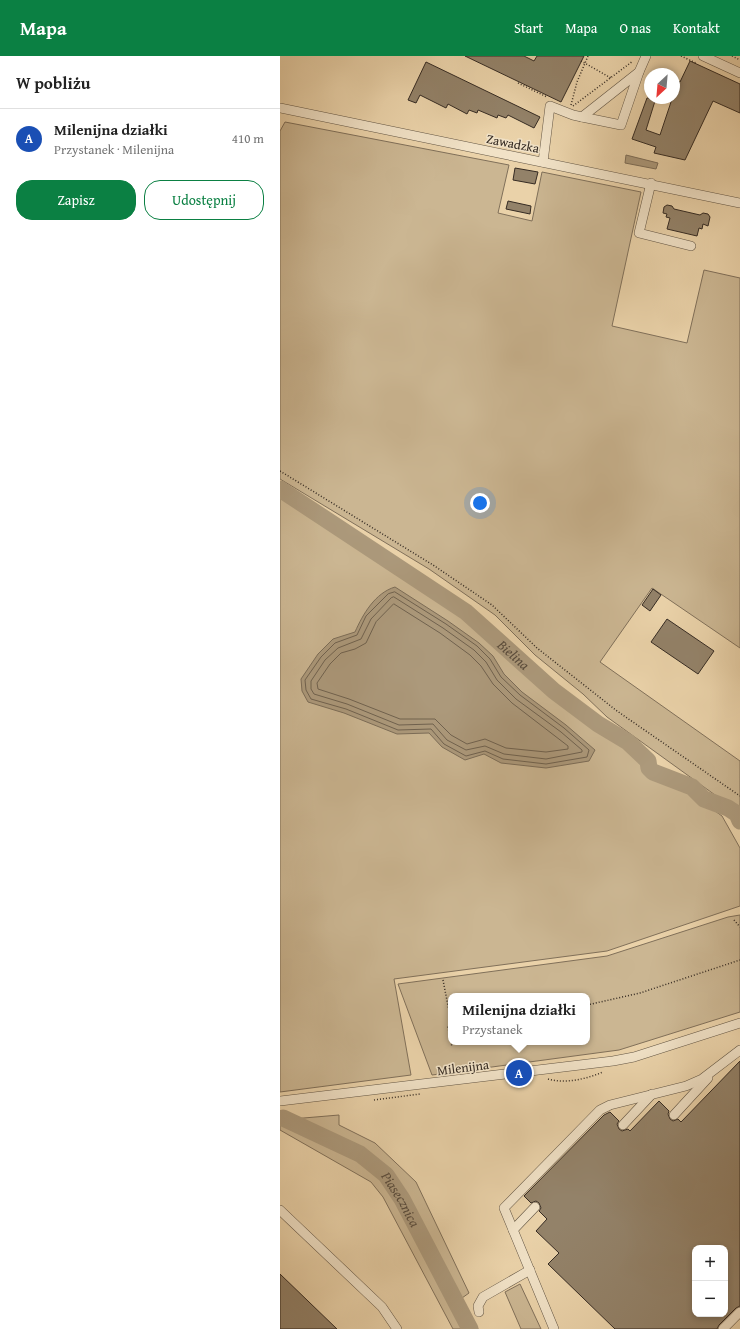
<!DOCTYPE html>
<html lang="pl">
<meta charset="utf-8">
<style>
:root{--surface:#fff;--page:#f6f6f6;--text:#222;--muted:#767676;--line:#e0e0e0;--accent:#0b8043}
body{margin:0;font-family:"Gentium Book Plus",serif;background:var(--page);color:var(--text)}
.controls{position:absolute;right:12px;bottom:12px;display:grid;overflow:hidden;border-radius:8px;box-shadow:0 2px 6px #0003}
.controls button{width:36px;height:36px;display:grid;place-items:center;padding:0;border:0;border-bottom:1px solid var(--line);background:var(--surface);color:var(--text);font:20px sans-serif}
.compass{position:absolute;left:364px;top:12px;width:36px;height:36px;border-radius:50%;background:var(--surface);box-shadow:0 2px 6px #0003;rotate:206deg}
.you{position:absolute;left:200px;top:447px;width:14px;height:14px;margin:-10px;border:3px solid #fff;border-radius:50%;background:#1a73e8;box-shadow:0 0 0 6px #1a73e833}
.badge{display:grid;place-items:center;width:26px;height:26px;border-radius:50%;background:var(--accent);color:#fff;font-size:13px;font-weight:700}
.pin{position:absolute;translate:-50% -50%;border:2px solid #fff;box-shadow:0 1px 4px #0006}
.popup{position:absolute;left:168px;top:937px;width:142px;height:52px;box-sizing:border-box;display:grid;place-content:center;border-radius:8px;background:var(--surface);filter:drop-shadow(0 1px 3px #0005);font-size:13px;white-space:nowrap;color:var(--muted)}
.popup b{font-size:15px;color:var(--text)}
.popup::after{content:'';position:absolute;left:50%;top:100%;margin-left:-8px;border:8px solid transparent;border-top-color:var(--surface)}
.list{margin:0;padding:0;list-style:none}
h2{display:flex;justify-content:space-between;align-items:center;height:52px;margin:0;padding:0 16px;font-size:17px}
h2 small{font-size:13px;font-weight:400;color:var(--muted)}
.list li{display:grid;grid-template-columns:26px 1fr auto;gap:12px;align-items:center;box-sizing:border-box;height:60px;padding:0 16px;border-top:1px solid var(--line)}
.list b{display:block;font-size:15px;white-space:nowrap}
.list p{margin:0;font-size:13px;white-space:nowrap;color:var(--muted)}
.list em{font-size:13px;font-style:normal;color:var(--muted)}
.actions{display:flex;gap:8px;padding:12px 16px}
.actions a{flex:1;padding:9px 0;border:1px solid var(--accent);border-radius:16px;text-align:center;font-size:14px;color:var(--accent)}
.actions .main{background:var(--accent);color:#fff}
.map{position:relative;flex:none;width:460px;height:1273px;overflow:hidden}
header{display:flex;align-items:center;gap:24px;box-sizing:border-box;height:56px;padding:0 20px;background:var(--accent);color:#fff}
header strong{font-size:19px}
nav{display:flex;gap:22px;margin-inline-start:auto;font-size:14px}
main{display:flex}
aside{flex:1;background:var(--surface)}
.map>svg:first-child{display:block}
</style>
<header>
<strong>Mapa</strong>
<nav><a>Start</a><a>Mapa</a><a>O nas</a><a>Kontakt</a></nav>
</header>
<main>
<aside>
<h2>W pobliżu<small></small></h2>
<ul class="list">
<li><span class="badge" style="background:#1a4fb4">A</span><div><b>Milenijna działki</b><p>Przystanek · Milenijna</p></div><em>410 m</em></li>
</ul>
<div class="actions"><a class="main">Zapisz</a><a>Udostępnij</a></div>
</aside>
<div class="map">
<svg width="460" height="1273" viewBox="0 0 460 1273">
<rect width="100%" height="100%" fill="#ead2a9"/>
<filter id="stains"><feTurbulence type="fractalNoise" baseFrequency=".005" numOctaves="4"/><feColorMatrix values="0 0 0 0 .2 0 0 0 0 .09 0 0 0 0 .02 0 0 0 .5 -.17"/></filter>
<radialGradient id="worn" r=".72"><stop offset=".6" stop-color="#630" stop-opacity="0"/><stop offset="1" stop-color="#630" stop-opacity=".3"/></radialGradient>
<g fill="#cbb692" stroke="#80705a" fill-rule="evenodd">
<polygon points="5,66 229,109 218,157 252,165 262,116 361,136 332,270 407,287 424,214 460,222 460,592 372,532 320,606 460,705 460,757 327,661 303,638 255,599 215,559 149,513 0,423 0,75"/>
<polygon points="0,435 184,559 272,638 442,760 460,792 460,850 327,895 114,923 131,1019 0,1036"/>
<path d="M460 859V956L339 994 152 1019 118 928 327 900 448 861ZM171 940H307V986H171Z"/>
<polygon points="59,1059 59,1069 95,1087 136,1126 189,1237 182,1242 198,1273 173,1273 103,1141 91,1126 0,1074 0,1064"/>
<polygon points="240,1228 261,1273 241,1273 225,1236"/>
</g>
<g fill="#ac997b" stroke="#7c6d58">
<polygon points="346,99 378,107 376,113 345,107"/>
<path d="M115 531 168 565 199 587 213 600 224 618 242 636 286 669 315 694 309 705 266 712 221 707 204 698 185 704 162 691 149 677 117 678 64 657 28 646 22 635 21 623 38 598 53 583 75 576C83 558 95 537 115 531Z"/>
</g>
<g fill="none" stroke-linecap="round" stroke-linejoin="round">
<g stroke="#70624f" stroke-width="1">
<polygon points="115,536 166,568 197,590 210,603 221,621 240,639 284,672 309,694 307,701 266,708 223,703 205,695 186,700 164,688 151,673 118,674 66,653 31,643 26,634 25,624 41,601 55,587 77,579 86,560 108,538"/>
<polygon points="114,541 163,572 194,594 206,606 217,624 236,643 281,676 302,694 302,696 266,703 224,698 205,690 186,694 167,684 153,668 119,669 67,648 34,638 31,633 31,625 45,604 58,592 81,583 91,563 111,542"/>
<polygon points="114,548 160,577 190,599 201,610 213,628 232,647 288,690 288,693 266,696 226,692 205,683 187,688 171,679 155,663 120,663 69,643 38,633 37,627 50,608 61,597 75,593 86,587 96,566"/>
</g>
<g stroke="#ac997b" stroke-width="17">
<path id="s1" d="M0 433 186 556 274 635 318 668 348 686 368 705 369 712 373 716 412 731 424 743 448 752 457 758 460 765"/>
<path id="s2" d="M3 1062 80 1098 106 1119 122 1143 190 1273"/>
</g>
</g>
<g fill="#938269" stroke="#352b23" fill-rule="evenodd">
<polygon points="185,0 244,0 254,5 257,0 304,0 281,46"/>
<polygon points="410,5 460,28 460,57 433,45 405,104 374,97 376,91 352,83 367,42 375,42 375,45 366,74 380,79 398,25 400,26"/>
<polygon points="146,6 260,61 254,72 228,59 226,62 218,59 217,62 198,54 197,57 189,54 187,58 168,48 166,52 140,39 136,47 128,44"/>
<polygon points="235,112 258,116 255,128 233,124"/>
<polygon points="228,145 251,150 250,158 226,153"/>
<polygon points="387,149 392,150 394,153 420,159 423,157 428,158 430,161 428,170 423,168 422,173 419,172 417,180 387,173 390,162 386,161 387,158 383,157 384,151"/>
<polygon points="373,533 381,539 370,555 362,549"/>
<polygon points="387,563 434,595 418,618 371,586"/>
<path d="M460 1005V1250L456 1252 439 1269 437 1273H335L268 1208 279 1197 256 1175 267 1163 259 1155 261 1152 259 1147 256 1145 251 1147 244 1140 324 1059 330 1056 339 1065 337 1068 339 1073 342 1075 348 1073 350 1075 379 1045 389 1055 388 1058 390 1063 393 1065 398 1063 401 1066ZM415 1192H445V1258H415Z"/>
<polygon points="0,1218 57,1273 0,1273"/>
</g>
<g fill="none" stroke-linecap="round" stroke-linejoin="round">
<defs>
<g id="minor">
<polyline points="423,0 460,17"/>
<polyline points="0,52 460,147"/>
<polyline points="302,61 341,69 359,16"/>
<polyline points="263,106 270,50 293,59 302,61 359,16 366,0"/>
<polyline points="371,127 359,177 411,190"/>
<polyline points="0,1045 333,1005 354,1001 460,967"/>
<polyline points="394,1059 428,1022"/>
<polyline points="343,1069 372,1038"/>
<polyline points="0,1154 102,1251 117,1273"/>
<polyline points="233,1174 255,1151"/>
<polyline points="199,1256 198,1250 203,1241 250,1214"/>
<polyline points="274,1273 224,1152 320,1054 330,1049 406,1030 422,1023 460,994"/>
<polyline points="443,1273 460,1256"/>
</g>
</defs>
<use href="#minor" stroke="#625544" stroke-width="10"/>
<g stroke="#352b23" stroke-width="1.5" stroke-dasharray="1 2" stroke-linecap="butt">
<polyline points="401,0 416,7"/>
<polyline points="452,0 460,4"/>
<polyline points="301,5 331,22"/>
<polyline points="238,27 267,41"/>
<polyline points="291,49 297,26 308,0"/>
<polyline points="293,50 353,5"/>
<polyline points="0,415 153,509 212,549 257,592 337,655 460,740"/>
<polyline points="454,864 460,871"/>
<polyline points="163,924 171,965"/>
<polyline points="307,949 360,937 460,904"/>
<polyline points="170,965 168,971 172,991"/>
<path d="M268 1023C286 1028 306 1023 323 1016"/>
<polyline points="94,1044 140,1038"/>
</g>
<use href="#minor" stroke="#f1e2c7" stroke-width="9"/>
</g>
<g text-anchor="middle" stroke-width="3" stroke-linejoin="round" paint-order="stroke">
<g font-size="13" fill="#352b23" stroke="#f1e2c7">
<text transform="translate(233 87) rotate(11)" y="5">Zawadzka</text>
<text transform="translate(183 1011) rotate(-7)" y="5">Milenijna</text>
</g>
<g font-size="14" font-style="italic" fill="#594c3d" stroke="#f1e2c7">
<text dy="5" stroke="none"><textPath href="#s1" startOffset="287">Bielina</textPath></text>
<text dy="5" stroke="none"><textPath href="#s2" startOffset="147">Piasecznica</textPath></text>
</g>
</g>
<rect width="100%" height="100%" filter="url(#stains)"/>
<rect width="100%" height="100%" fill="url(#worn)"/>
</svg>
<div class="controls">
<button>+</button>
<button>−</button>
</div>
<svg class="compass" viewBox="-18 -18 36 36"><path d="M0-13l5 13h-10z" fill="#e53935"/><path d="M0 13l5-13h-10z" fill="#767676"/></svg>
<div class="you"></div>
<div class="pin badge" style="left:239px;top:1017px;background:#1a4fb4">A</div>
<div class="popup"><b>Milenijna działki</b>Przystanek</div>
</div>
</main>
